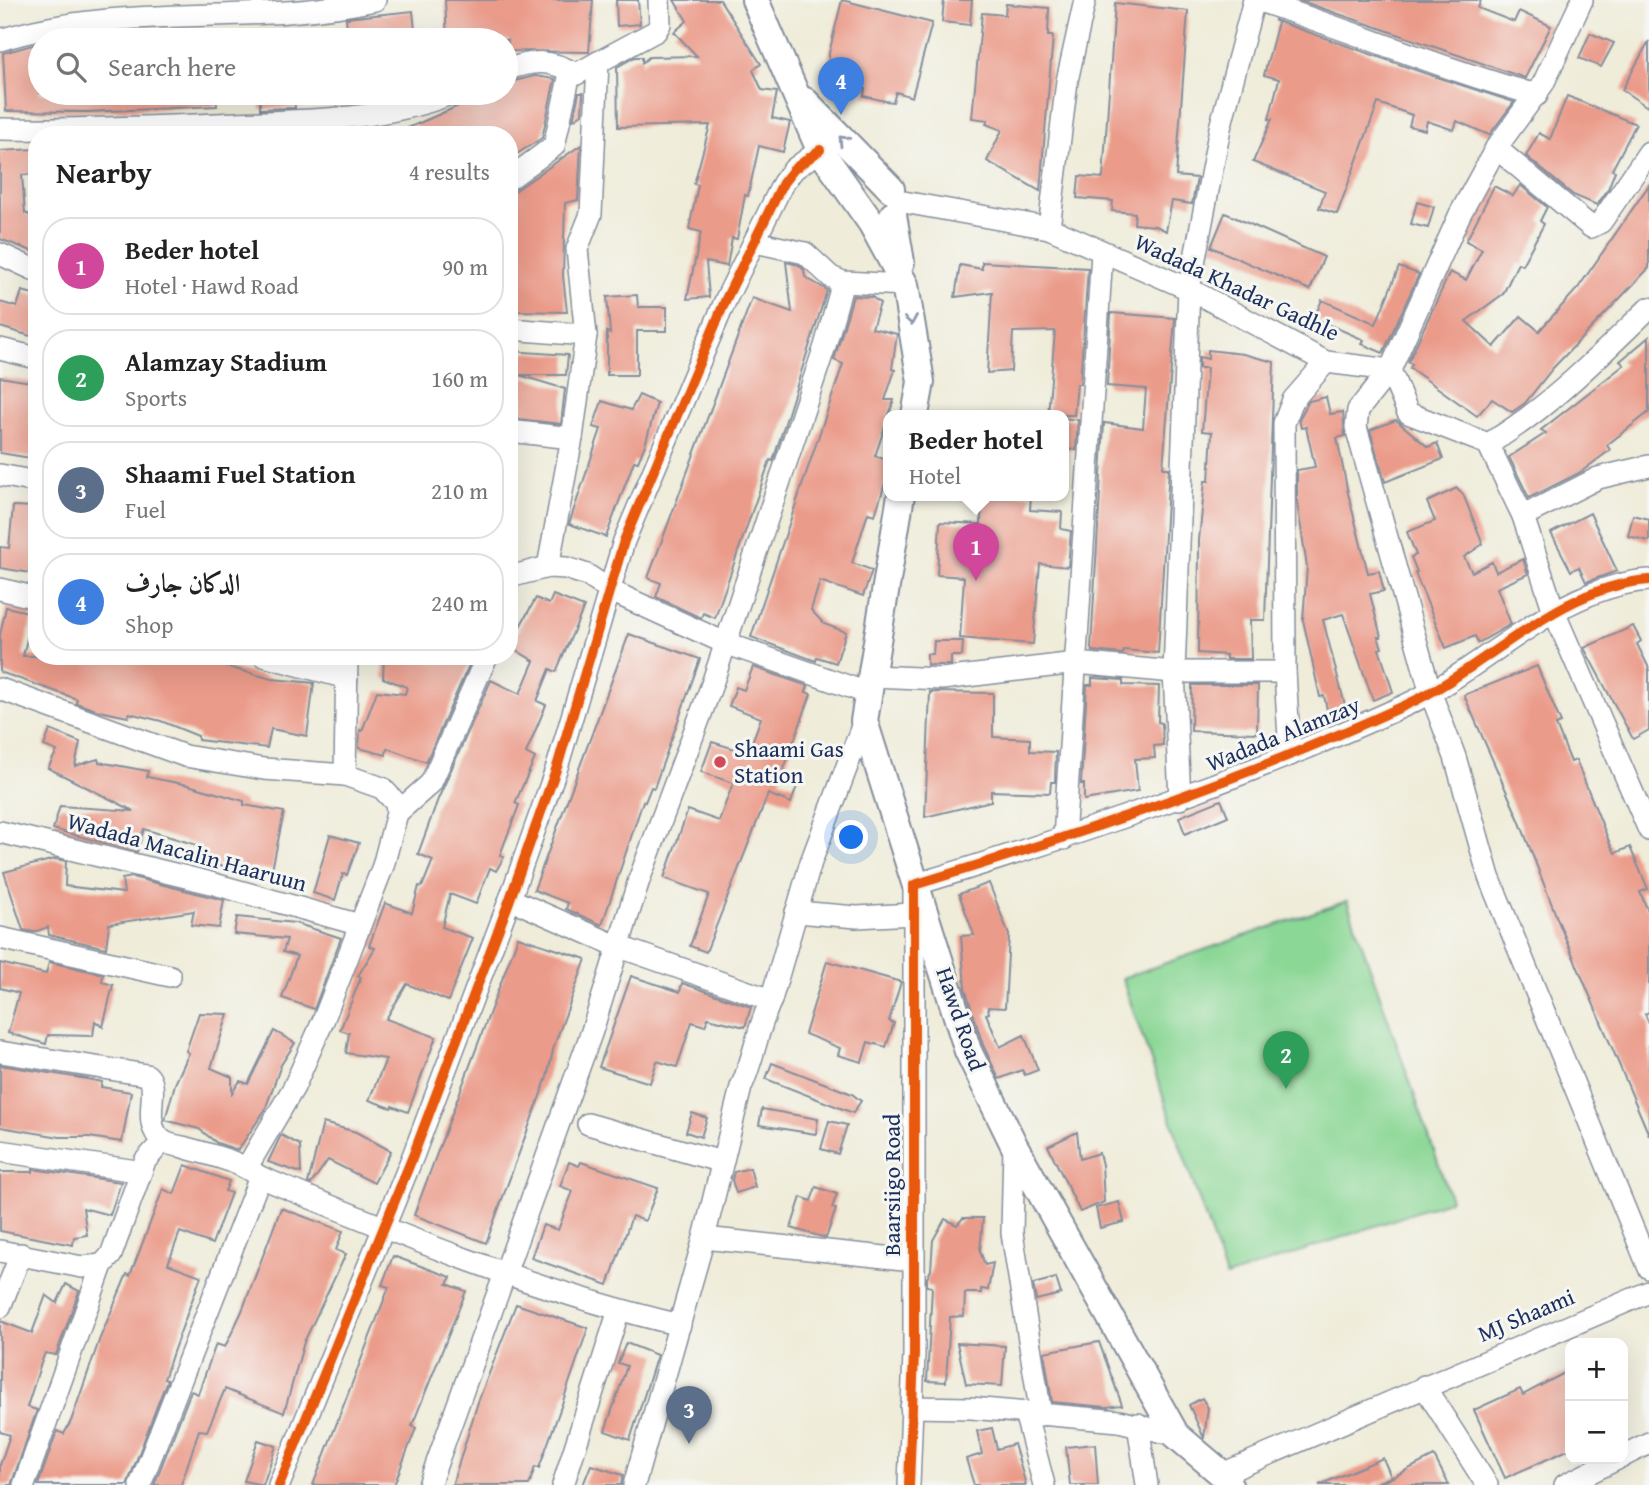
<!DOCTYPE html>
<meta charset="utf-8">
<style>
:root{--surface:#fff;--page:#f2f2f2;--text:#222;--muted:#767676;--line:#e0e0e0;--accent:#0f766e}
body{margin:0;font-family:"Gentium Book Plus",Amiri,serif;background:var(--page);color:var(--text)}
.controls{position:absolute;right:21px;bottom:21px;display:grid;overflow:hidden;border-radius:14px;box-shadow:0 7px 28px #0002}
.controls button{width:63px;height:63px;display:grid;place-items:center;padding:0;border:0;border-bottom:2px solid var(--line);background:var(--surface);color:var(--text);font:35px sans-serif}
.you{position:absolute;left:852px;top:838px;width:24px;height:24px;margin:-18px;border:5px solid #fff;border-radius:50%;background:#1a73e8;box-shadow:0 0 0 10px #1a73e833}
.badge{display:grid;place-items:center;width:46px;height:46px;border-radius:50%;background:var(--accent);color:#fff;font-size:23px;font-weight:700}
.pin{position:absolute;translate:-50% -58px;filter:drop-shadow(0 2px 4px #0008)}
.pin::after{content:'';position:absolute;top:37px;width:24px;height:21px;background:inherit;clip-path:polygon(0 0,100% 0,50% 100%)}
.popup{position:absolute;left:883px;top:410px;width:186px;height:91px;box-sizing:border-box;display:grid;place-content:center;border-radius:14px;background:var(--surface);filter:drop-shadow(0 2px 5px #0005);font-size:23px;white-space:nowrap;color:var(--muted)}
.popup b{font-size:26px;color:var(--text)}
.popup::after{content:'';position:absolute;left:50%;top:100%;margin-left:-14px;border:14px solid transparent;border-top-color:var(--surface)}
.list{margin:0;padding:0;list-style:none}
h2{display:flex;justify-content:space-between;align-items:center;height:91px;margin:0;padding:0 28px;font-size:30px}
h2 small{font-size:23px;font-weight:400;color:var(--muted)}
.list li{display:grid;grid-template-columns:46px 1fr auto;gap:21px;align-items:center;box-sizing:border-box;height:98px;margin:0 14px 14px;padding:0 14px;border:2px solid var(--line);border-radius:28px}
.list b{display:block;font-size:26px;white-space:nowrap}
.list p{margin:0;font-size:23px;white-space:nowrap;color:var(--muted)}
.list em{font-size:23px;font-style:normal;color:var(--muted)}
.icon{flex:none;width:38px;height:38px;fill:none;stroke:currentColor;stroke-width:2;stroke-linecap:round;stroke-linejoin:round}
.map{position:relative;flex:none;width:1649px;height:1485px;overflow:hidden}
.search{position:absolute;background:var(--surface);box-shadow:0 7px 28px #0002;left:28px;top:28px;width:490px;height:77px;display:flex;align-items:center;gap:18px;box-sizing:border-box;padding:0 24px;border-radius:38px;color:var(--muted);font-size:26px}
.panel{position:absolute;background:var(--surface);box-shadow:0 7px 28px #0002;left:28px;top:126px;width:490px;height:539px;border-radius:28px}
.map>svg:first-child{display:block}
</style>
<div class="map">
<svg width="1649" height="1485" viewBox="0 0 1649 1485">
<rect width="100%" height="100%" fill="#f6f6f2"/>
<filter id="ink" filterUnits="userSpaceOnUse"><feTurbulence type="fractalNoise" baseFrequency=".0143" numOctaves="2"/><feDisplacementMap in="SourceGraphic" scale="14" xChannelSelector="R" yChannelSelector="G"/><feConvolveMatrix kernelMatrix="1 2 1 2 8 2 1 2 1" color-interpolation-filters="sRGB"/></filter>
<filter id="wash" filterUnits="userSpaceOnUse"><feTurbulence type="fractalNoise" baseFrequency=".00686" numOctaves="4" result="noise"/><feDisplacementMap in="SourceGraphic" scale="28" xChannelSelector="R" yChannelSelector="G"/><feGaussianBlur stdDeviation="1.57" result="paint"/><feColorMatrix in="noise" values="0 0 0 0 0 0 0 0 0 0 0 0 0 0 0 0 0 1.4 0 .05"/><feComposite in="paint" operator="in"/></filter>
<g filter="url(#wash)">
<rect width="100%" height="100%" fill="#efecd9"/>
<polygon fill="#8bd795" stroke="#53837a" stroke-width="2" points="1347,901 1451,1200 1226,1277 1122,978"/>
<g id="blocks">
<g fill="#eb9b8a">
<polygon points="445,0 593,0 589,52 507,51 508,40 447,40"/>
<polygon points="616,0 638,0 640,24 617,26"/>
<polygon points="674,0 720,0 761,64 753,70 762,90 777,92 772,118 790,122 783,152 759,146 748,196 745,195 737,239 732,238 727,266 706,262 709,297 687,299 701,232 689,229 698,185 694,184 710,125 618,127 617,67 635,57 642,57 642,63 649,57 697,56 674,32 687,21"/>
<polygon points="842,0 932,23 912,97 896,92 893,102 885,101 864,96 865,89 840,83 841,78 829,76 829,53"/>
<polygon points="944,0 972,0 970,25 942,22"/>
<polygon points="1298,0 1481,0 1478,8 1514,22 1519,11 1551,26 1525,78"/>
<polygon points="1115,3 1188,11 1176,176 1197,178 1192,204 1172,201 1166,231 1156,226 1134,224 1135,213 1112,211 1113,201 1077,198 1079,176 1103,178"/>
<polygon points="1006,4 1049,8 1048,36 1053,36 1040,191 987,161 1002,130 986,124 988,120 972,118 982,13 1005,15"/>
<polygon points="413,11 416,40 348,40 346,18"/>
<polygon points="1274,20 1427,74 1514,102 1489,135 1457,121 1454,130 1427,121 1425,130 1409,126 1412,115 1378,103 1337,214 1319,208 1325,191 1253,162 1272,119 1269,119 1279,79 1264,75 1278,22"/>
<polygon points="1590,33 1614,43 1601,67 1579,58"/>
<polygon points="1649,41 1649,108 1622,90"/>
<polygon points="40,43 40,93 216,93 217,106 87,112 6,111 3,53"/>
<polygon points="535,76 555,79 542,138 509,159 509,135 392,135 488,93 506,93 506,83"/>
<polygon points="260,93 294,93 295,108 260,109"/>
<polygon points="579,93 583,93 582,114 573,120"/>
<polygon points="1567,96 1636,124 1612,170 1615,171 1608,189 1597,205 1573,195 1526,156 1539,133 1550,139"/>
<polygon points="581,145 578,200 565,203 563,276 567,312 511,311 509,195"/>
<polygon points="35,149 37,174 22,175 25,213 37,218 37,253 0,239 0,151"/>
<polygon points="1520,185 1547,207 1540,221 1544,224 1522,265 1518,263 1503,294 1466,321 1494,347 1521,316 1539,331 1578,288 1649,185 1649,268 1553,368 1525,403 1512,412 1492,399 1477,416 1410,368 1412,364 1408,362 1450,272 1466,280 1482,249 1466,241 1494,186 1513,196"/>
<polygon points="1417,202 1434,207 1428,228 1411,224"/>
<polygon points="1225,213 1324,257 1310,290 1211,247"/>
<polygon points="786,262 799,265 804,270 805,277 827,290 773,461 770,460 715,618 703,613 701,618 656,597 661,583 648,578 752,298 792,312"/>
<polygon points="982,262 1088,268 1080,384 1077,384 1074,415 1048,415 1055,331 1013,332 1011,371 987,373 992,292 955,297 960,265 982,269"/>
<polygon points="1399,267 1419,274 1383,353 1362,344 1364,340 1314,318 1322,300 1376,324"/>
<polygon points="22,291 37,295 37,338 0,327 0,302 17,307"/>
<polygon points="637,295 638,307 667,307 667,331 637,331 637,375 607,375 607,332 610,333 607,297"/>
<polygon points="853,296 872,297 880,303 872,328 897,334 892,369 895,370 885,400 894,400 875,456 888,460 888,474 875,515 868,513 852,563 872,570 863,596 820,581 811,610 824,624 846,632 836,663 817,657 816,661 751,637 843,364 834,360"/>
<polygon points="1111,313 1175,318 1163,468 1169,468 1158,653 1124,650 1123,654 1092,651 1091,648 1104,423 1143,428 1146,389 1107,386"/>
<polygon points="1649,337 1649,412 1607,445 1610,450 1581,472 1529,498 1509,457 1546,433 1541,430 1624,365 1620,361"/>
<polygon points="1208,350 1243,354 1274,362 1265,620 1250,620 1251,659 1226,659 1226,655 1198,653 1199,540 1205,481 1209,481 1212,432 1202,431 1207,368 1199,368 1199,357 1208,359"/>
<polygon points="509,351 568,355 566,375 519,375 565,389 561,424 509,418"/>
<polygon points="0,377 37,383 37,459 0,453"/>
<polygon points="639,395 657,403 645,445 638,462 634,461 606,537 569,524 601,429 593,427 602,401 631,410"/>
<polygon points="1326,397 1330,414 1343,412 1345,436 1337,438 1348,493 1368,573 1379,571 1384,591 1370,594 1381,637 1378,637 1382,648 1379,649 1393,692 1373,700 1343,614 1323,620 1346,709 1328,714 1324,696 1320,697 1303,620 1307,567 1297,501 1297,470 1315,467 1306,427 1301,428 1299,419 1309,401"/>
<polygon points="1063,418 1078,420 1076,450 1063,449"/>
<polygon points="1396,420 1428,447 1437,443 1443,459 1385,482 1370,430"/>
<polygon points="1457,488 1463,494 1483,544 1464,557 1472,572 1492,562 1496,572 1523,559 1528,574 1497,588 1511,624 1478,643 1475,636 1446,648 1415,573 1417,572 1411,557 1416,555 1407,532 1435,521 1427,502"/>
<polygon points="982,495 1031,495 1030,510 1062,512 1061,529 1071,531 1068,567 1040,564 1033,644 960,638 964,577 937,575 940,522 981,524"/>
<polygon points="13,506 37,507 37,574 0,568 0,547 9,548"/>
<polygon points="1590,513 1617,571 1586,582 1579,567 1571,571 1551,533"/>
<polygon points="1633,515 1649,519 1649,541 1628,536"/>
<polygon points="553,595 584,607 556,672 550,669 537,701 546,705 526,753 535,758 515,803 519,805 500,855 504,857 496,871 490,868 476,904 450,894 442,927 473,938 448,1001 407,984 386,1019 436,1037 408,1112 392,1106 391,1108 369,1100 386,1059 346,1053 349,1033 340,1030 361,977 358,976 375,948 369,946 385,903 412,913 419,886 422,887 433,860 418,854 438,799 491,680 520,694 534,661 509,646 536,598 549,604"/>
<polygon points="6,607 33,613 23,656 187,656 272,679 314,683 307,736 271,729 267,748 198,740 198,736 161,721 129,713 128,717 99,711 76,703 77,699 0,672 0,635"/>
<polygon points="1633,626 1641,641 1637,644 1649,668 1649,730 1633,739 1584,648"/>
<polygon points="629,634 700,659 654,788 651,787 645,802 643,801 602,925 566,909 568,903 534,890"/>
<polygon points="934,641 963,641 962,656 951,656 951,665 927,665 927,654 933,654"/>
<polygon points="384,656 473,656 426,762 387,748 386,755 359,748 360,730 362,731 377,691 405,694 407,687 383,678"/>
<polygon points="1537,666 1561,723 1556,725 1571,762 1576,760 1610,844 1615,853 1630,847 1648,889 1640,892 1649,913 1649,1012 1645,1014 1649,1024 1649,1135 1559,923 1519,820 1464,695"/>
<polygon points="753,667 808,686 806,692 811,694 780,780 797,786 791,803 768,794 706,952 690,946 709,894 664,878 688,810 719,821 733,783 701,772 712,742 748,753 761,718 729,706 736,687 744,690"/>
<polygon points="1092,678 1123,680 1123,685 1159,686 1158,722 1162,723 1163,745 1154,746 1155,758 1135,759 1138,791 1084,800 1084,784 1081,784 1087,685 1092,685"/>
<polygon points="1192,685 1258,685 1257,733 1191,731"/>
<polygon points="930,692 993,693 993,737 1030,739 1030,751 1056,752 1055,782 1051,782 1050,793 991,791 991,801 925,817"/>
<polygon points="50,730 80,742 75,766 98,759 99,762 148,771 147,777 188,785 244,801 244,805 284,812 272,870 197,864 200,846 144,829 137,852 53,829 60,806 134,811 48,768 57,751 44,746"/>
<polygon points="1221,800 1228,816 1185,834 1179,817"/>
<polygon points="330,835 359,843 347,875 343,874 335,900 313,893"/>
<polygon points="55,859 66,861 65,886 124,893 122,879 132,877 224,900 219,928 191,925 194,911 109,924 106,948 49,935 48,927 34,932 23,930 4,872"/>
<polygon points="989,883 1009,935 1005,1008 988,1007 989,1013 986,1014 1000,1047 1024,1035 1038,1070 1025,1075 1022,1070 999,1079 983,1045 965,988 961,936 974,935 959,894"/>
<polygon points="237,917 295,923 341,938 314,1009 282,998 297,956 283,952 287,939 234,934"/>
<polygon points="518,937 586,959 554,1046 547,1077 486,1243 414,1215"/>
<polygon points="827,961 901,982 889,1021 894,1023 886,1047 868,1042 862,1062 838,1055 840,1048 805,1034"/>
<polygon points="49,962 103,974 102,982 113,985 103,1027 95,1021 93,1036 48,1035 46,1044 8,1033 19,993 0,988 0,963 46,974"/>
<polygon points="631,976 680,992 682,983 751,1007 745,1027 708,1018 705,1026 692,1022 677,1067 657,1061 650,1083 599,1067"/>
<polygon points="199,1013 228,1014 211,1068 232,1077 232,1093 240,1081 248,1084 274,1031 295,1043 281,1065 265,1110 238,1150 217,1143 199,1129 165,1120 175,1084 189,1053 186,1051"/>
<polygon points="772,1063 852,1094 861,1101 853,1113 766,1079"/>
<polygon points="0,1065 87,1079 102,1082 101,1087 131,1092 122,1142 89,1137 60,1137 0,1127"/>
<polygon points="762,1109 818,1119 816,1134 759,1125"/>
<polygon points="692,1113 707,1118 701,1137 686,1132"/>
<polygon points="829,1121 847,1125 838,1154 821,1149"/>
<polygon points="323,1123 356,1132 391,1151 374,1183 328,1160 311,1184 308,1183"/>
<polygon points="1077,1132 1080,1159 1099,1153 1102,1165 1104,1202 1080,1212 1048,1146"/>
<polygon points="281,1135 300,1145 301,1173 268,1162"/>
<polygon points="569,1162 579,1166 581,1162 658,1188 645,1221 632,1216 608,1285 531,1258 543,1225 558,1230 573,1191 560,1186"/>
<polygon points="185,1165 229,1181 225,1191 231,1193 212,1244 180,1232 168,1264 201,1276 173,1352 164,1379 167,1380 127,1485 38,1485 57,1431 64,1434 71,1421 100,1338 127,1274 130,1276 163,1189 174,1194"/>
<polygon points="750,1168 755,1187 736,1193 732,1180 734,1172"/>
<polygon points="33,1169 121,1182 110,1215 83,1208 87,1235 74,1237 73,1245 0,1231 0,1172 33,1172"/>
<polygon points="816,1187 837,1194 832,1208 836,1209 826,1238 791,1228 801,1197 811,1201"/>
<polygon points="1119,1202 1124,1222 1100,1228 1096,1208"/>
<polygon points="281,1208 343,1231 336,1250 346,1254 304,1342 284,1413 225,1389 207,1431 199,1430 181,1485 154,1485 191,1391 198,1394 216,1344 225,1347 242,1311"/>
<polygon points="963,1218 983,1218 980,1251 985,1265 993,1263 988,1290 981,1289 981,1293 965,1293 964,1316 950,1317 946,1382 927,1381 932,1287 927,1286 927,1278 931,1270 933,1240 945,1219 957,1225"/>
<polygon points="393,1256 451,1277 447,1284 466,1291 412,1426 416,1428 394,1485 313,1485 389,1287 382,1285"/>
<polygon points="1056,1278 1061,1294 1036,1300 1033,1284"/>
<polygon points="66,1284 79,1291 56,1355 45,1353 40,1366 27,1407 37,1410 11,1485 0,1485 0,1465 10,1435 0,1432 0,1321 32,1333 46,1295 57,1303"/>
<polygon points="516,1304 588,1328 563,1401 539,1468 535,1467 529,1485 452,1485 478,1402"/>
<polygon points="1099,1342 1122,1405 1106,1407 1052,1402 1044,1352"/>
<polygon points="626,1343 657,1355 630,1440 605,1431 627,1366 618,1363"/>
<polygon points="957,1343 1005,1346 1002,1386 966,1384"/>
<polygon points="1570,1370 1570,1449 1505,1478 1474,1410 1520,1389 1523,1395"/>
<polygon points="1202,1398 1208,1408 1204,1438 1189,1405"/>
<polygon points="992,1428 997,1449 1014,1444 1026,1485 974,1485 966,1459 982,1454 977,1431"/>
<polygon points="258,1440 276,1446 263,1485 244,1481"/>
<polygon points="1095,1444 1098,1485 1070,1485 1066,1447"/>
<polygon points="1434,1456 1449,1485 1377,1485"/>
<polygon points="1383,1458 1391,1477 1371,1485 1319,1485"/>
<polygon points="591,1465 623,1475 621,1485 583,1485"/>
</g>
</g>
</g>
<g filter="url(#ink)">
<use href="#blocks" fill-opacity="0" stroke="#858e9c" stroke-width="2"/>
<g fill="none" stroke-linecap="round" stroke-linejoin="round">
<defs>
<g id="minor">
<path d="M1256 0C1351 30 1441 69 1537 95"/>
<polyline points="1582,0 1543,84 1496,148 1460,214 1390,370 1358,410 1356,427 1431,694 1455,757 1489,877 1649,1268"/>
<path d="M0 40C121 2 252 27 375 0"/>
<path d="M506 70C534 60 550 59 576 74"/>
<path d="M0 129C79 130 158 127 236 123 309 120 384 121 453 93"/>
<polyline points="1496,148 1591,227 1601,222 1649,152"/>
<polyline points="509,179 554,146 569,78 656,31 660,24 659,0"/>
<polyline points="898,201 1049,228 1189,289 1326,362 1390,370 1408,413 1488,444 1523,516 1554,612 1649,830"/>
<polyline points="1049,228 1067,81 1085,0"/>
<polyline points="755,242 805,253 831,277 843,282 905,285"/>
<polyline points="0,254 37,271"/>
<polyline points="509,329 586,335"/>
<polyline points="0,349 37,358"/>
<polyline points="509,431 572,438"/>
<path d="M1488 444C1548 409 1599 356 1649 308"/>
<polyline points="0,475 37,482"/>
<polyline points="1523,516 1598,478 1649,466"/>
<polyline points="548,567 572,438 586,335 577,249 591,214 598,62"/>
<polyline points="509,577 548,567 566,568 587,575 611,591 725,643 870,694"/>
<polyline points="0,589 37,598"/>
<polyline points="264,656 347,678"/>
<polyline points="872,676 942,679 1076,663 1174,672 1285,672"/>
<polyline points="0,689 185,756 264,769 345,775 382,788 396,803 397,813 383,866 323,1021 294,1087 247,1167"/>
<polyline points="1290,755 1285,672 1284,423 1293,400 1326,362"/>
<polyline points="345,775 347,656"/>
<polyline points="1180,799 1174,672 1189,289 1220,128 1254,0"/>
<polyline points="397,813 431,783 487,656"/>
<polyline points="0,832 207,882 360,925"/>
<polyline points="1064,839 1102,253"/>
<polyline points="510,899 617,946 771,1000"/>
<polyline points="796,912 857,917 913,914"/>
<polyline points="0,938 170,976"/>
<path d="M0 1052 147 1075C162 1088 139 1123 163 1141 167 1144 177 1146 183 1147 209 1155 238 1160 260 1177 397 1234 535 1291 680 1325"/>
<polyline points="588,1124 722,1162"/>
<polyline points="1014,1145 1012,1233 1041,1415"/>
<polyline points="0,1151 130,1170 140,1175"/>
<polyline points="704,1238 913,1260"/>
<polyline points="0,1251 82,1267 102,1265 111,1255 145,1161 163,1141"/>
<polyline points="0,1307 21,1254"/>
<polyline points="1424,1386 1487,1485"/>
<polyline points="911,1407 971,1408 1119,1421 1176,1435"/>
<polyline points="1025,1412 1044,1485"/>
<polyline points="1138,1424 1147,1485"/>
<polyline points="1623,1456 1649,1443"/>
<polyline points="1222,1474 1649,1292"/>
<polyline points="24,1485 102,1265"/>
<polyline points="140,1485 260,1177"/>
<polyline points="279,1485 413,1156 510,899 558,764 624,541 726,299 783,183 794,169 820,150"/>
<polyline points="429,1485 592,1031 639,880 711,687 825,346 843,282"/>
<polyline points="563,1485 619,1310"/>
<path d="M634 1485 704 1238 741 1087C754 1059 757 1029 771 1000L811 862 864 721"/>
<path d="M909 1485 914 1354V885C1081 834 1246 778 1406 705 1487 668 1556 587 1649 580"/>
<polyline points="1565,1485 1617,1459"/>
</g>
<g id="major">
<polyline points="755,0 820,150 872,224 905,285 921,382 915,415"/>
<polyline points="805,101 891,189"/>
<polyline points="893,215 901,262"/>
<polyline points="901,495 864,721 968,1051 1014,1145 1176,1435 1222,1474 1229,1485"/>
</g>
</defs>
<use href="#minor" stroke="#858e9c" stroke-width="24"/>
<use href="#major" stroke="#858e9c" stroke-width="30"/>
<use href="#minor" stroke="#fff" stroke-width="21"/>
<use href="#major" stroke="#fff" stroke-width="26"/>
<defs>
<g id="cycleway">
<polyline points="279,1485 413,1156 510,899 558,764 624,541 726,299 783,183 794,169 820,150"/>
<path d="M909 1485 914 1354V885C1081 834 1246 778 1406 705 1487 668 1556 587 1649 580"/>
</g>
</defs>
<use href="#cycleway" stroke="#f6f6f2" stroke-width="15"/>
<use href="#cycleway" stroke="#e8590c" stroke-width="10"/>
</g>
<defs><path id="oneway-chevron" d="M-2-3.5L2.5 0L-2 3.5" fill="none" stroke-width="1.6" stroke-linecap="round" stroke-linejoin="round" transform="scale(1.75)"/></defs>
<g stroke="#8d97ae">
<use href="#oneway-chevron" transform="translate(843 140) rotate(-134)"/>
<use href="#oneway-chevron" transform="translate(911 320) rotate(81)"/>
</g>
</g>
<circle fill="#d1495b" stroke="#f6f6f2" stroke-width="2.5" cx="720" cy="762" r="7"/>
<g text-anchor="middle" stroke-width="6" stroke-linejoin="round" paint-order="stroke">
<g font-size="23" fill="#1b2f5e" stroke="#f6f6f2">
<text transform="translate(1237 287) rotate(25)" y="8">Wadada Khadar Gadhle</text>
<text transform="translate(1283 734) rotate(-22)" y="8">Wadada Alamzay</text>
<text transform="translate(187 852) rotate(15)" y="8">Wadada Macalin Haaruun</text>
<text transform="translate(961 1019) rotate(71)" y="8">Hawd Road</text>
<text transform="translate(892 1185) rotate(-90)" y="8">Baarsiigo Road</text>
<text transform="translate(1526 1315) rotate(-23)" y="8">MJ Shaami</text>
</g>
<g font-size="23" fill="#1b2f5e" stroke="#f6f6f2" text-anchor="start">
<text x="734" y="757">Shaami Gas<tspan x="734" dy="26">Station</tspan></text>
</g>
</g>
</svg>
<div class="controls">
<button>+</button>
<button>−</button>
</div>
<div class="you"></div>
<div class="pin badge" style="left:976px;top:581px;background:#d1479c">1</div>
<div class="popup"><b>Beder hotel</b>Hotel</div>
<div class="pin badge" style="left:1286px;top:1089px;background:#2e9e5b">2</div>
<div class="pin badge" style="left:689px;top:1444px;background:#5c6f8a">3</div>
<div class="pin badge" style="left:841px;top:115px;background:#3f7fe0">4</div>
<div class="search"><svg class="icon" aria-label="search" viewBox="0 0 24 24"><circle cx="10" cy="10" r="6"/><path d="M15 15l6 6"/></svg>Search here</div>
<section class="panel">
<h2>Nearby<small>4 results</small></h2>
<ul class="list">
<li><span class="badge" style="background:#d1479c">1</span><div><b>Beder hotel</b><p>Hotel · Hawd Road</p></div><em>90 m</em></li>
<li><span class="badge" style="background:#2e9e5b">2</span><div><b>Alamzay Stadium</b><p>Sports</p></div><em>160 m</em></li>
<li><span class="badge" style="background:#5c6f8a">3</span><div><b>Shaami Fuel Station</b><p>Fuel</p></div><em>210 m</em></li>
<li><span class="badge" style="background:#3f7fe0">4</span><div><b>الدكان جارف</b><p>Shop</p></div><em>240 m</em></li>
</ul>
</section>
</div>
